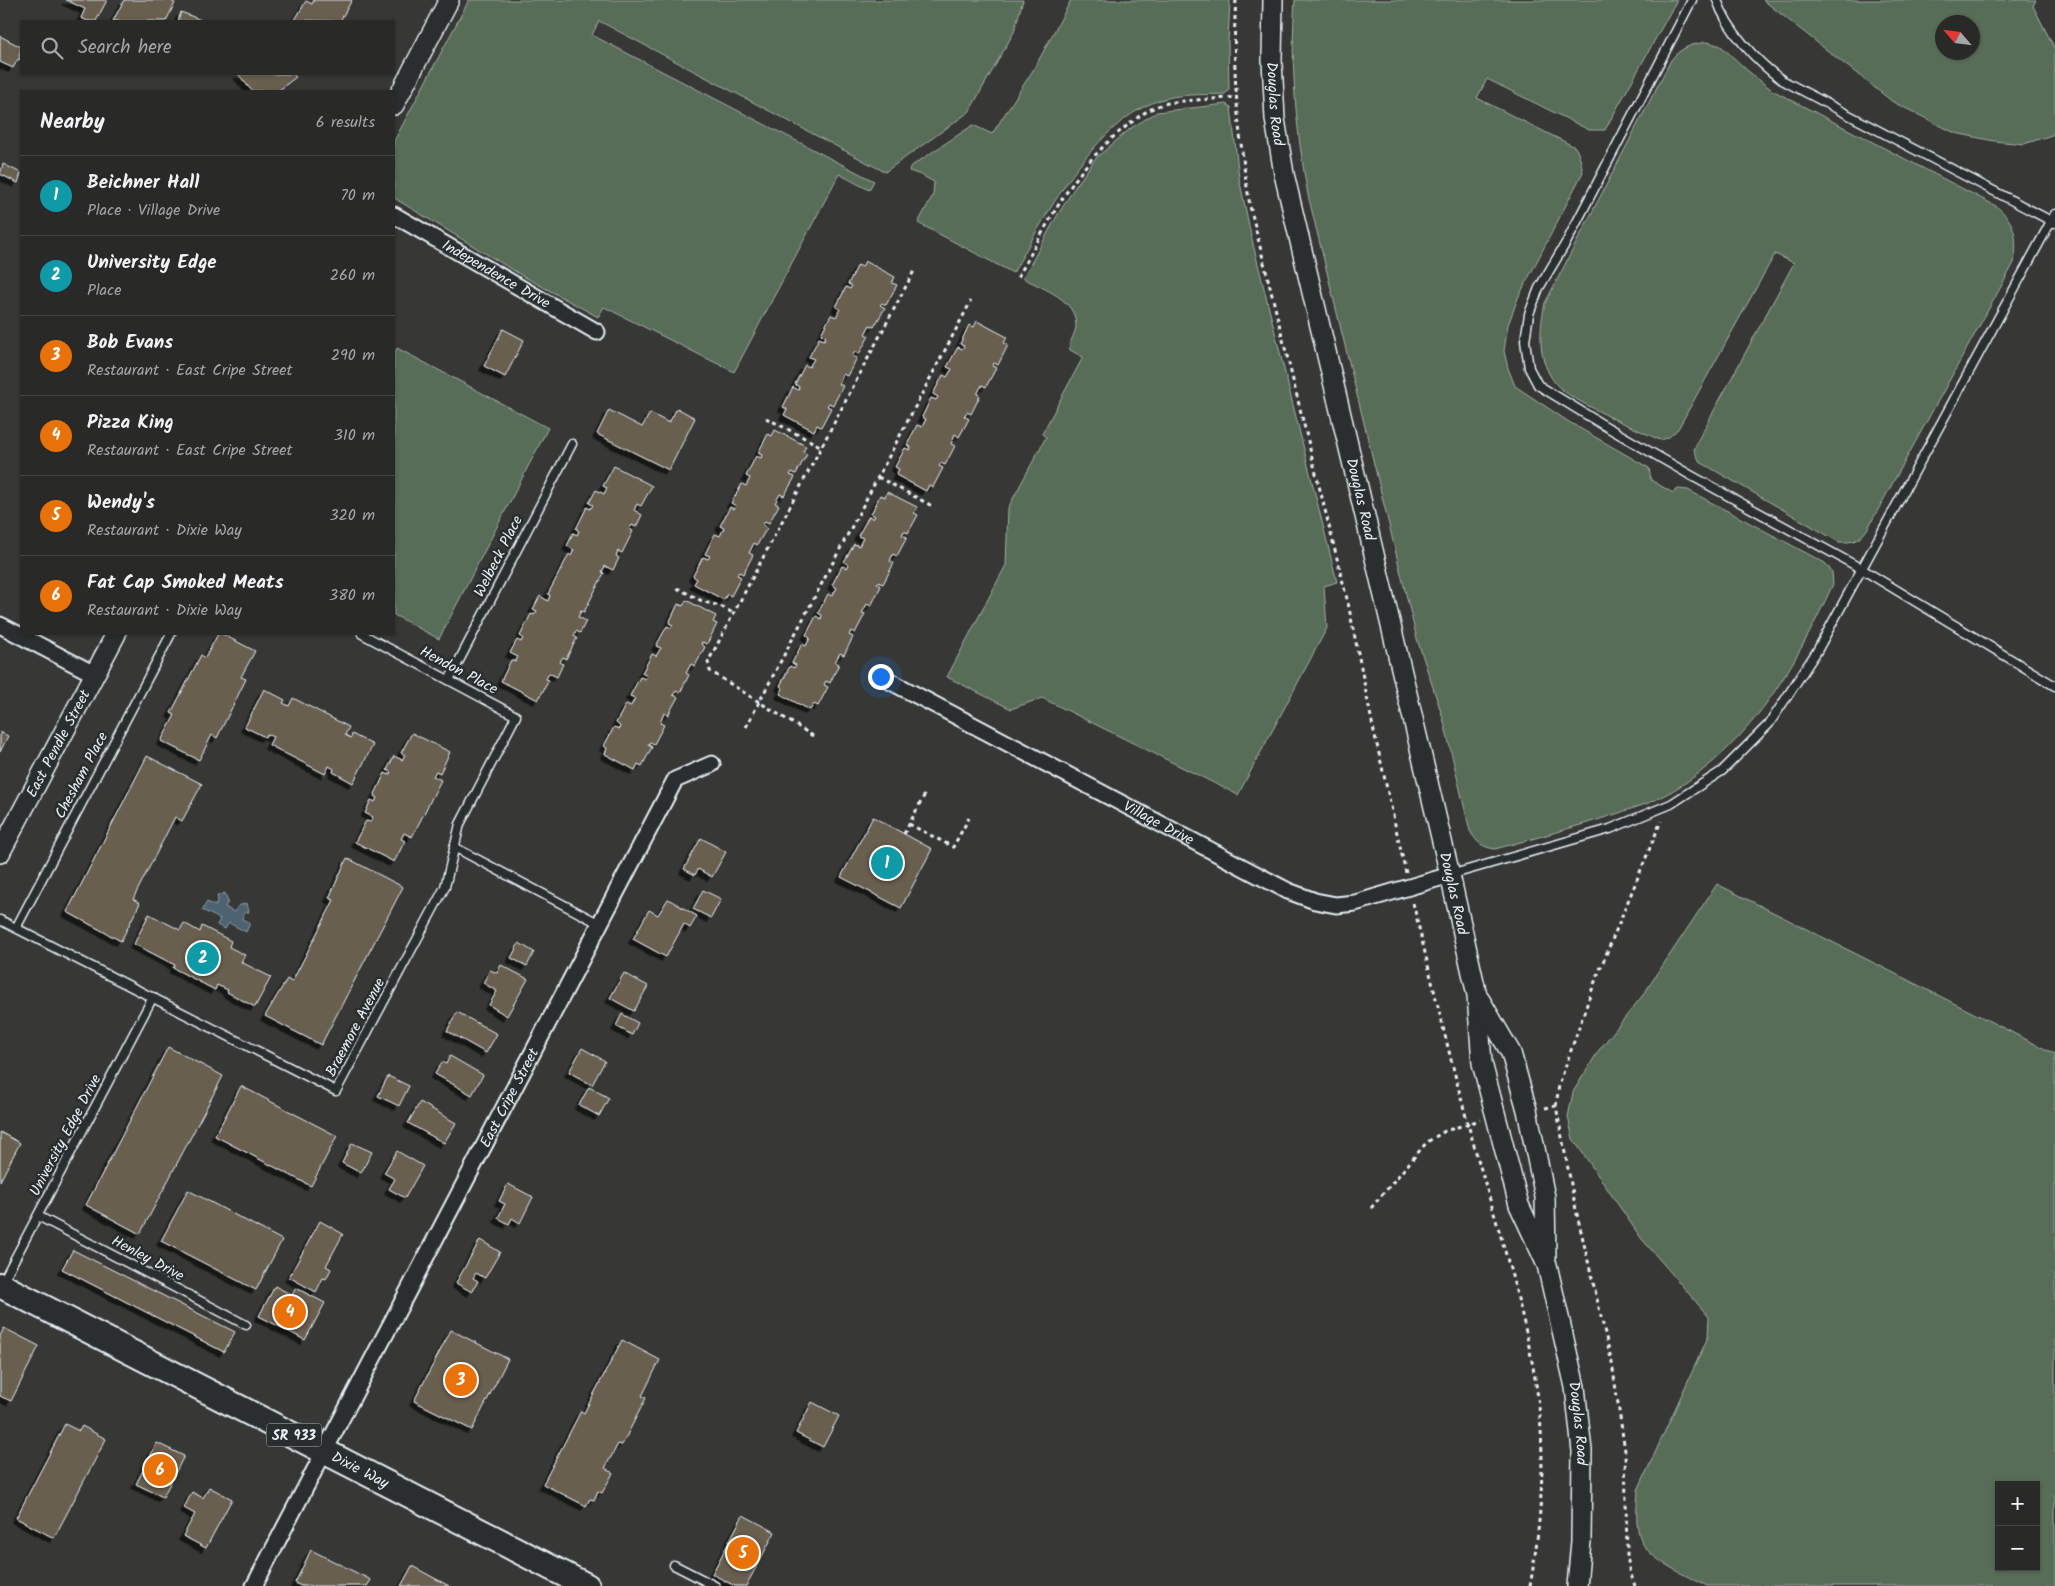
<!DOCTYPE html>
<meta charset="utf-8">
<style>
:root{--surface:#292928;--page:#313130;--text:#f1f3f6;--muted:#a5a6a8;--line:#454545;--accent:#ea580c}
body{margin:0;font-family:Kalam,sans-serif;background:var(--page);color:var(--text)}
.controls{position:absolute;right:15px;bottom:15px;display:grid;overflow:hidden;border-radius:0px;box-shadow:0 1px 4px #0004}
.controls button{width:45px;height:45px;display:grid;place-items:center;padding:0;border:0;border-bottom:1px solid var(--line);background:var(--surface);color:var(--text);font:25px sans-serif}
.compass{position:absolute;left:1935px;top:15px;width:45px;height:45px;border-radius:50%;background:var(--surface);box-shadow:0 1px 4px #0004;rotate:298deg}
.you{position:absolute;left:880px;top:676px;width:18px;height:18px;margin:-12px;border:4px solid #fff;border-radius:50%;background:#1a73e8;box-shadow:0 0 0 8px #1a73e833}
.badge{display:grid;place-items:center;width:32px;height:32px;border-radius:50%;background:var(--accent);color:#fff;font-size:16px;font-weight:700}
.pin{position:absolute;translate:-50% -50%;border:2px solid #fff;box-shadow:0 1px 5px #0006}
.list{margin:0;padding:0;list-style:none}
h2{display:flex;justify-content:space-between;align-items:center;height:65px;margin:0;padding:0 20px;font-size:21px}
h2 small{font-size:16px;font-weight:400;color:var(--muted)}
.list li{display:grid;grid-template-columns:32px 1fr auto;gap:15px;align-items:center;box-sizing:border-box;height:80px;padding:0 20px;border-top:1px solid var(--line)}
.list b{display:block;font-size:19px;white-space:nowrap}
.list p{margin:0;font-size:16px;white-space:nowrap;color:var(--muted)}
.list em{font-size:16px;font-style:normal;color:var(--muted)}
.icon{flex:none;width:28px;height:28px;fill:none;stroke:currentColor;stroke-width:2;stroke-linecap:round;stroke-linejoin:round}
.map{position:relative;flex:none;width:2055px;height:1586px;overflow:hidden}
.search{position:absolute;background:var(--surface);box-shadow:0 1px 4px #0004;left:20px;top:20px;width:375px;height:55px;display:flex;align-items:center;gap:12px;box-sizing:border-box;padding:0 18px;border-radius:0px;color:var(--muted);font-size:19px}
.panel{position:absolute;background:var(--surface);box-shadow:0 1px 4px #0004;left:20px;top:90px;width:375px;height:545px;border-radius:0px}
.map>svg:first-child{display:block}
</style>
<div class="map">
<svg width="2055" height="1586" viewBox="0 0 2055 1586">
<defs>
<filter id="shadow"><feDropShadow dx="-4.5" dy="4.5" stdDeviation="0" flood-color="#0009"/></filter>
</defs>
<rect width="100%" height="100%" fill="#373735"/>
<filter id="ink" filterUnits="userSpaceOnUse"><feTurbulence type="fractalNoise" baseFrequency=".02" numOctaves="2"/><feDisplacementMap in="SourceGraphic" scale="10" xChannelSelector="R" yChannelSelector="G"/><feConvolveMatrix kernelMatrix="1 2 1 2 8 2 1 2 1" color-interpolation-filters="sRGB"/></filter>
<g filter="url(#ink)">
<g fill="#596d58" stroke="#a0afa8" fill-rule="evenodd">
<polygon points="469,0 1023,0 1014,32 969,112 885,172 599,21 592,35 874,181 869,190 839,174 734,372 604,307 598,317 521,275 394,198 394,141"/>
<path d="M1071 0H1230L1228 41 1229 90 1225 94C1207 95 1189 94 1172 97 1098 111 1047 214 1013 273L918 223 933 195 934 182 921 175 909 171 910 167 973 125 992 134 1035 67Z"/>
<path d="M1295 0H1677L1605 130H1589L1487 79 1477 98 1575 147C1580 155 1581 163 1583 172L1518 298 1508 325 1504 351 1508 368 1515 386 1569 422 1649 468 1651 480 1673 493 1678 489 1688 490 1825 563 1832 572 1833 584C1794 670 1743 758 1655 800 1643 806 1629 809 1616 814 1576 827 1536 838 1495 849 1482 847 1477 843 1470 831L1443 718 1417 639 1308 195C1296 130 1290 66 1295 0Z"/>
<path d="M1763 0H2036L2033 6 2055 49V130L2052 135 2024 144 1994 141 1955 133 1893 102ZM1942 22H1972V52H1942Z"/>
<path d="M1708 42 1721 46 1748 71 1772 90 1996 206C2016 222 2018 239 2014 263L1868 528C1860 540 1854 543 1839 542L1700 462 1694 450 1698 440 1794 263 1775 254 1678 429 1668 438 1660 440C1639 430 1568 400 1556 384 1537 361 1539 330 1545 303L1671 60C1681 47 1692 44 1708 42Z"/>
<path d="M1226 104 1231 107 1239 178 1253 244 1337 582 1324 586 1327 628 1238 795 1042 698 1011 709 947 677 1006 565 1008 508 1046 437 1042 434 1083 357 1070 350C1068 343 1075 335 1076 327 1077 299 1043 289 1023 278L1057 216 1075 187 1096 158 1131 128 1157 112Z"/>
<polygon points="397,348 548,428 439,639 394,615 394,355"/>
<path d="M1717 884 2055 1054V1586H1707C1689 1577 1652 1561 1643 1544 1634 1528 1637 1507 1638 1490L1708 1337 1709 1317 1641 1238 1573 1139 1568 1117 1573 1092 1599 1050 1643 995ZM1999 1485H2036V1567H1999Z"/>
</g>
<polygon fill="#4e6472" stroke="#8c9ca8" points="225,893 228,902 225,907 234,912 238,906 247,903 249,912 244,913 242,919 250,923 246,932 229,923 225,929 217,925 220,919 202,910 207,902 215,906 218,899 217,896"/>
<g fill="#695e50" stroke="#e8f1f8" filter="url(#shadow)">
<polygon points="66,0 107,0 96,21 88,21 81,18 85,9"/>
<polygon points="124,0 169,0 175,3 166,21 113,21"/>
<polygon points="314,0 352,0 340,21 295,20 306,1 312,4"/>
<polygon points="181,12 201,20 200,21 178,21"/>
<polygon points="0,36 21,47 19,56 21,60 18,59 13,68 0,62"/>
<polygon points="238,74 293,74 296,77 278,91 252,91"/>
<polygon points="3,164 21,173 18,183 0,174"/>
<polygon points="865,261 895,277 892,283 897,285 886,305 882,303 880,305 885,308 874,327 870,325 865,334 869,336 859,354 855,352 852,356 857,358 847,376 843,374 839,384 843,386 833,405 829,403 827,406 831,408 821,427 817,425 814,431 784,415 787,409 783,407 793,387 798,390 799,387 795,384 805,365 809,367 814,359 809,357 819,338 824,340 826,337 821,334 831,315 836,317 840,309 836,307 846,287 850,289 852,286 848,284 858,265 862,267"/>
<polygon points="977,321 1007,337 1004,343 1008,345 998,365 994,363 992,366 996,368 986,387 982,385 977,394 980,396 971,414 967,412 964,416 969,419 959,437 955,434 951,444 955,446 945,465 941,463 939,466 943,468 933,487 929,485 926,491 896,475 899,469 895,467 905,448 910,450 911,447 907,445 917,425 922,427 926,419 922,417 931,398 936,400 938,397 933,394 943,375 947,377 952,369 947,367 958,347 962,349 964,346 960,344 969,325 974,327"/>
<polygon points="503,329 524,340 505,377 484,366"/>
<polygon points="677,408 695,418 669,470 597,434 609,410 642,427 650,413 669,423"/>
<polygon points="775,430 806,446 803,452 807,454 796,474 792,472 790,475 795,477 784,496 780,494 775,503 779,505 769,523 765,521 763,525 767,528 757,545 754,543 749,553 753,555 743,574 739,572 737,575 741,577 731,596 727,594 724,600 694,584 697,579 693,576 703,557 708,559 710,556 705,554 715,534 720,536 724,528 720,526 730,507 734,509 736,506 731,503 742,484 746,486 750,478 746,476 756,456 761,458 762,455 758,453 768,434 772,436"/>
<polygon points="614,466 652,486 641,506 637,504 634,510 642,515 636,527 632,525 629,529 633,531 622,553 618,551 616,556 619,558 613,570 605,566 602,572 604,573 584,612 581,611 578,617 586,621 580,633 576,631 574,636 577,638 566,659 563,657 560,662 563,664 557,677 549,673 546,679 549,680 538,700 501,681 511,660 515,662 518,657 510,653 517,640 521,642 523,638 520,636 531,614 534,615 537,611 533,609 540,596 548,601 550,595 548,594 569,554 571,556 574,550 567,546 573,533 577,535 579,531 576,529 587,507 590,509 593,505 589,503 596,490 604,494 607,488 603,486"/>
<polygon points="887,492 917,507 914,513 918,515 908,533 904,531 902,535 907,537 897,556 893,554 890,561 894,563 883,584 878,582 877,584 881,586 871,606 867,604 862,613 865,614 855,633 851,631 849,635 853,637 844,655 840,653 835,662 839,664 830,683 826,681 824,685 828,687 818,706 814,704 810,710 780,694 783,688 780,686 790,666 794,668 796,665 792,663 802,644 806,646 810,638 806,635 816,616 821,619 822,615 818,613 828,594 832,596 837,588 832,585 842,566 847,568 849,565 844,562 854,544 859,546 863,538 858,536 869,516 873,519 875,516 871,514 880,495 885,497"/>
<polygon points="686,600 716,616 713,622 717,624 707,644 702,642 701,644 705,647 695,666 691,664 686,673 689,675 680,693 676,691 673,695 678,697 668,715 664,713 660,723 664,725 654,744 650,742 648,745 652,747 642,766 638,764 635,770 605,754 607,748 604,746 614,727 619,729 620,726 616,723 626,704 631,706 635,698 630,696 640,677 645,679 647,676 642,673 652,654 656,656 661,648 656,646 667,626 671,628 673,625 669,623 678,604 683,606"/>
<polygon points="218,634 222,634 255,651 241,677 246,679 217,738 212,735 199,760 161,741 175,715 171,713 201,655 205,658"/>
<polygon points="264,689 285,700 283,703 289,706 293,698 349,727 345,735 351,738 352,734 373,745 353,783 333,772 334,769 329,766 325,774 269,745 273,737 267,734 265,737 245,727"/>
<polygon points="0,732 8,736 0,752"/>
<polygon points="412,733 450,752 440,773 436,771 433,776 441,780 412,837 404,833 401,839 405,841 394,862 355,842 366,821 370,822 373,817 365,813 371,800 375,802 377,798 374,796 385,773 389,775 391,772 387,770 394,756 402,760 405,755 401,753"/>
<polygon points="147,756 202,784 182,821 175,817 133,899 140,903 121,941 67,912"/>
<polygon points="873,817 932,849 901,908 841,877"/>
<polygon points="701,838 726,852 712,877 698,869 695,875 684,869"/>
<polygon points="347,858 403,887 321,1045 265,1016 287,979 292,982 334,900 329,898"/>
<polygon points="703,890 721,899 711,918 693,909"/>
<polygon points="668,899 697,916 690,928 684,924 666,957 633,939 649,910 658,915"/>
<polygon points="149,914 180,930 184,923 200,932 202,926 231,941 229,947 245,955 241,962 271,977 255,1007 227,992 228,990 217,985 215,990 173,968 175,965 134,944"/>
<polygon points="519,943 534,952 527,966 511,958"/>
<polygon points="501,965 528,979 507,1016 489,1005 497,991 483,983 490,970 497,973"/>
<polygon points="624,973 648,986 634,1011 610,998"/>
<polygon points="457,1012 497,1034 486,1053 447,1031"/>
<polygon points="622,1014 638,1023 632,1035 616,1026"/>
<polygon points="168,1047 223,1076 140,1234 86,1205"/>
<polygon points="582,1048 605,1061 592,1085 569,1072"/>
<polygon points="450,1056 483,1075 472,1095 435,1074 442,1062 446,1064"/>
<polygon points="388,1076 409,1086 399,1106 378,1096"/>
<polygon points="241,1086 337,1136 311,1186 215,1136"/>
<polygon points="589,1087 609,1098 599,1116 579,1105"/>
<polygon points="420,1102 456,1123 444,1143 408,1123"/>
<polygon points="0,1132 20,1143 0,1181"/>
<polygon points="352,1143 372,1152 361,1173 342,1163"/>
<polygon points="397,1151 423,1166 405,1198 389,1189 395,1179 384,1173"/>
<polygon points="508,1184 533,1197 520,1223 512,1218 509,1224 498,1218 505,1204 499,1201"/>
<polygon points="188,1190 282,1240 256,1290 161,1241"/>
<polygon points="320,1221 343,1234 326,1266 331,1269 326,1279 323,1278 316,1292 289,1277"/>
<polygon points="480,1240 500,1252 485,1278 476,1273 473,1278 478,1281 472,1292 456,1283"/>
<polygon points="73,1250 235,1332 224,1352 62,1269"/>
<polygon points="275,1286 292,1295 296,1288 325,1303 305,1340 259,1316"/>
<polygon points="4,1328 39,1346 11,1401 0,1396 0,1336"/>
<polygon points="451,1330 508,1359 472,1430 414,1401"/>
<polygon points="622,1340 660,1360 642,1396 646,1398 622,1445 618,1444 605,1468 613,1473 602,1493 598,1491 594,1500 590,1499 586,1506 543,1484 581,1411 584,1413"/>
<polygon points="812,1402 839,1416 823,1447 796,1433"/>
<polygon points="65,1424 79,1431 82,1426 106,1439 54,1538 16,1518"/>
<polygon points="157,1443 184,1456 163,1497 136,1484"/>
<polygon points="209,1487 232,1499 206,1548 183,1536 195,1514 184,1508 192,1492 203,1498"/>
<polygon points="743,1515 775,1532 746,1586 735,1586 712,1574"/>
<polygon points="311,1550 371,1580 367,1586 301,1586 295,1583"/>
<polygon points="412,1566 449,1586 401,1586"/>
</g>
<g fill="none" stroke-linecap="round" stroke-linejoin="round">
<defs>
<g id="service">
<polyline points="1692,0 1567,241 1539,288 1529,314 1525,341 1529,368 1538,385 1600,423 1692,476 1860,568 2055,686"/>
<path d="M1717 0C1727 30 1757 62 1782 80L2055 223"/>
<polyline points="449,680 572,444"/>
<polyline points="454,847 600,924"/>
<polyline points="1450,875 1610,829 1671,804 1722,771 1769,724 1817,651 2055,214"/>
<polyline points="0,920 336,1091 445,887 460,824 516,716 362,634"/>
<polyline points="16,928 171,634"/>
<polyline points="38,1216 246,1325"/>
<polyline points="2,1283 153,997"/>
<polyline points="674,1565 715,1586"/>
</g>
<g id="minor">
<path id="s1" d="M394 215 597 332"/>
<polyline points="0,625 94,674"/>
<path id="s2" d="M880 676 1288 891 1315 901 1336 905 1355 903 1450 875"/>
<path id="s3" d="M254 1586 675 780 712 764"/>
</g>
<g id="tertiary">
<path id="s4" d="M1273 0 1272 60 1275 119 1284 174 1450 875 1477 995 1482 1063 1519 1205 1547 1265 1575 1387 1582 1451 1581 1541 1577 1586"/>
<polyline points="394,105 449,0"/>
<path id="s5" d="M0 853 116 634"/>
<polyline points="1480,1000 1511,1053 1527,1110 1545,1197 1546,1258"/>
</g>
<g id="primary">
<path id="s6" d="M0 1285 587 1586"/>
</g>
</defs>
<use href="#service" stroke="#e8f1f8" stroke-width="11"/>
<use href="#minor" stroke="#e8f1f8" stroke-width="19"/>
<use href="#tertiary" stroke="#e8f1f8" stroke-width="22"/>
<use href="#primary" stroke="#e8f1f8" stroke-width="28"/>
<g stroke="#e8f1f8" stroke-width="3" stroke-dasharray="4 4" stroke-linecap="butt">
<path d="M1236 0C1231 69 1239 138 1250 206L1348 603 1373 727 1406 873"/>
<path d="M1018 277C1050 220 1074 166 1128 125 1138 117 1151 107 1164 104 1187 99 1213 100 1236 97"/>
<polyline points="766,418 822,447"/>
<polyline points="878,477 934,507"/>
<polyline points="677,588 704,602 720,606 733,613"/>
<polyline points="746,727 971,301"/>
<polyline points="813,736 710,671 708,662 914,271"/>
<polyline points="909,824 953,847 969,818"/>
<polyline points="904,834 925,794"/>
<path d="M1413 903C1431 977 1448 1051 1468 1124 1493 1215 1525 1304 1538 1398 1546 1460 1541 1525 1530 1586"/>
<polyline points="1556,1106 1559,1085 1594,984 1661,821"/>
<polyline points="1545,1108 1556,1106 1576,1210 1612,1363 1625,1451 1627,1554 1629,1569 1635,1586"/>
<polyline points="1371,1208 1427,1142 1445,1131 1480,1120"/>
</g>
<use href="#service" stroke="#2a2d2e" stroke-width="8"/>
<use href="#minor" stroke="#2a2d2e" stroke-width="15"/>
<use href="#tertiary" stroke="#2a2d2e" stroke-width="19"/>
<use href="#primary" stroke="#2a2d2e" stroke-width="24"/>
</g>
</g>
<g text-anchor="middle" stroke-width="5" stroke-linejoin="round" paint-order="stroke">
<rect fill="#2a2d2e" stroke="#afb6bb" stroke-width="1" x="266.5" y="1423.5" width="55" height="23" rx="4"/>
<g font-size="14" font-weight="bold" fill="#e8f1f8">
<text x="294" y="1440">SR 933</text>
</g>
<g font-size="15" fill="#e8f1f8" stroke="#2a2d2e">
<text dy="5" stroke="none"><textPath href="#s4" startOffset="104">Douglas Road</textPath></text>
<text dy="5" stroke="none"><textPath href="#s1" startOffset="118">Independence Drive</textPath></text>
<text dy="5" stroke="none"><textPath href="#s4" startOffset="509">Douglas Road</textPath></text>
<text transform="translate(498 556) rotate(-63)" y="5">Welbeck Place</text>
<text transform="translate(459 670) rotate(28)" y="5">Hendon Place</text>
<text dy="5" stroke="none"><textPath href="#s5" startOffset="124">East Pendle Street</textPath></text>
<text transform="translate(81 775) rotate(-62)" y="5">Chesham Place</text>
<text dy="5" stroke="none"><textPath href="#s2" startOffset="315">Village Drive</textPath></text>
<text dy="5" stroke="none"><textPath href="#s4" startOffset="914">Douglas Road</textPath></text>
<text transform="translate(355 1027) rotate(-62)" y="5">Braemore Avenue</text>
<text dy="5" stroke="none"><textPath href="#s3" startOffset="551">East Cripe Street</textPath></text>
<text transform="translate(65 1135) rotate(-62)" y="5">University Edge Drive</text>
<text transform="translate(148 1258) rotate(28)" y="5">Henley Drive</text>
<text dy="5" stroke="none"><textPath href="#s4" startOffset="1461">Douglas Road</textPath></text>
<text dy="5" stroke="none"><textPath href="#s6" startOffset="405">Dixie Way</textPath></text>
</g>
</g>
</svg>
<div class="controls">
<button>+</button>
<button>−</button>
</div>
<svg class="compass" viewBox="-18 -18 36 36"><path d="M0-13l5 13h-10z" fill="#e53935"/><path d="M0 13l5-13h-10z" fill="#a5a6a8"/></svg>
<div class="you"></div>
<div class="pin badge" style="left:887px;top:863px;background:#0f9aa8">1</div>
<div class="pin badge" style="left:203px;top:958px;background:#0f9aa8">2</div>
<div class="pin badge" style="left:461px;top:1380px;background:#e8710a">3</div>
<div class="pin badge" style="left:290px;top:1312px;background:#e8710a">4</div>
<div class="pin badge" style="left:743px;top:1553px;background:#e8710a">5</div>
<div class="pin badge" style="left:160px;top:1470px;background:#e8710a">6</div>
<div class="search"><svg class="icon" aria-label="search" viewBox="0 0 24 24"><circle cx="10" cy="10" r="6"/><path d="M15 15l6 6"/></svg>Search here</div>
<section class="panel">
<h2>Nearby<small>6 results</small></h2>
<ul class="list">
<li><span class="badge" style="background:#0f9aa8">1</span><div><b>Beichner Hall</b><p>Place · Village Drive</p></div><em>70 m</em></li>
<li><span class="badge" style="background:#0f9aa8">2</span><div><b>University Edge</b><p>Place</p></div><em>260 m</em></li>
<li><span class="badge" style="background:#e8710a">3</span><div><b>Bob Evans</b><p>Restaurant · East Cripe Street</p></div><em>290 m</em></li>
<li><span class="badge" style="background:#e8710a">4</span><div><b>Pizza King</b><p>Restaurant · East Cripe Street</p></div><em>310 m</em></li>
<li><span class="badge" style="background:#e8710a">5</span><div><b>Wendy's</b><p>Restaurant · Dixie Way</p></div><em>320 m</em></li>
<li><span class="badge" style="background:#e8710a">6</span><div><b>Fat Cap Smoked Meats</b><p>Restaurant · Dixie Way</p></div><em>380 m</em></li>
</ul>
</section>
</div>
